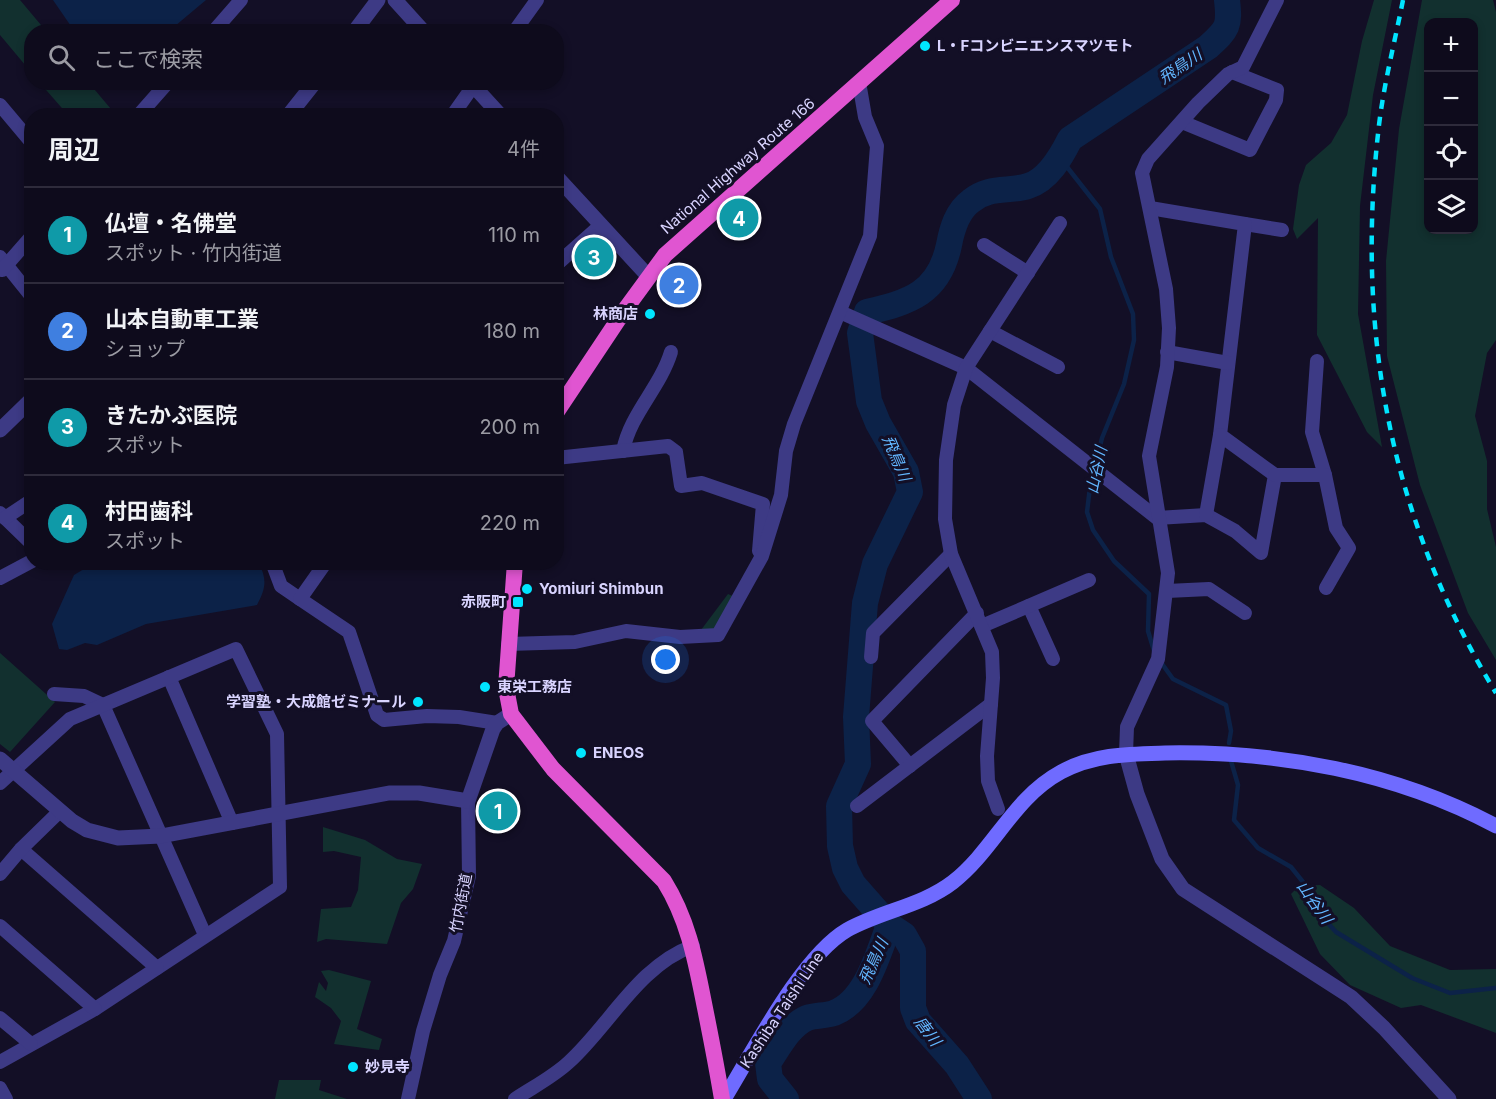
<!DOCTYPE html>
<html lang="ja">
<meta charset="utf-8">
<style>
:root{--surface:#0e0b1c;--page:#171425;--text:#f1f3f6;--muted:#9b9ba3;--line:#2e2b3b;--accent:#d93025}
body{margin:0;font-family:Inter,"Noto Sans JP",sans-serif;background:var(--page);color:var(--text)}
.controls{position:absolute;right:18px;top:18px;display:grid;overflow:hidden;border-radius:12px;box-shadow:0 3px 9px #0003}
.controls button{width:54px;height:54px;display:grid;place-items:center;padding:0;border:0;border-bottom:2px solid var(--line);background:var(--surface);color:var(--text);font:30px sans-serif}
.you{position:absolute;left:666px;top:660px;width:21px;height:21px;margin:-15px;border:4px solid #fff;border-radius:50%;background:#1a73e8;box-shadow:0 0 0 9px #1a73e833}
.badge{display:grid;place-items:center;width:39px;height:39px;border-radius:50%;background:var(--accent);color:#fff;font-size:20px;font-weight:700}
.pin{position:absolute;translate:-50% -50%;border:3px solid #fff;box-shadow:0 2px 6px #0006}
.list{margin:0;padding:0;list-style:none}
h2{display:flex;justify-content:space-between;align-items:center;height:78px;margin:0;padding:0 24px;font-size:26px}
h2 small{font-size:20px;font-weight:400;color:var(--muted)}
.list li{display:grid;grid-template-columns:39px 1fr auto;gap:18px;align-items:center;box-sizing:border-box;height:96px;padding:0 24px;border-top:2px solid var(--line)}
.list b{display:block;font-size:22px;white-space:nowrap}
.list p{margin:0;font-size:20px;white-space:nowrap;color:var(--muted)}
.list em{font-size:20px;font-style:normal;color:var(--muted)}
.icon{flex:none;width:33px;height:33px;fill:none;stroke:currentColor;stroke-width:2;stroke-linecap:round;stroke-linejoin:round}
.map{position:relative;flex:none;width:1496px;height:1099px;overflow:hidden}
.search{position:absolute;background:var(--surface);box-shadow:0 3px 9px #0003;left:24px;top:24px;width:540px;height:66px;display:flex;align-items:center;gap:15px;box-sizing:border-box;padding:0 21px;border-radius:24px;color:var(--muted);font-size:22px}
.panel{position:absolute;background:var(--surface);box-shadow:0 3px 9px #0003;left:24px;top:108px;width:540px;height:462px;border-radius:24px}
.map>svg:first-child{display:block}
</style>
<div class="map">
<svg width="1496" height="1099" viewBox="0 0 1496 1099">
<rect width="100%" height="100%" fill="#130f26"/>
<g fill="#12302f" fill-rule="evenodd">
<polygon points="0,0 20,0 46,31 32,32 31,72 0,35"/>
<polygon points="1374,0 1392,0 1373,95 1360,206 1358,314 1382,447 1367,432 1317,335 1318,218 1297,239 1293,229 1299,185 1306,165 1331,143 1347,115 1362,41"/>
<path d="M1422 0H1493L1496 12V340L1487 353 1475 416 1487 461V509L1496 547V660L1468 613 1420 485 1387 356 1386 261 1399 129ZM1428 22H1474V230H1428Z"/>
<polygon points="40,83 89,83 116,115 68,115"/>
<polygon points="728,594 735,597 715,629 701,630"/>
<polygon points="0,653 55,702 10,752 0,744"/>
<polygon points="323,827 365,840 397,859 422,864 413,889 401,903 387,944 326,939 317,942 321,909 351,907 358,890 361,857 334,851 323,852"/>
<polygon points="1320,885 1354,908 1390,946 1450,970 1496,969 1496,1033 1421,1005 1401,1008 1350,985 1320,954 1291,894 1299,886"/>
<polygon points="329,970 371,981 357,1029 382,1039 379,1050 334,1044 341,1021 331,1008 315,997 319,982 326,991 328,983 321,971"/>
<polygon points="279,1080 321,1080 319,1090 347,1099 275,1099"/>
</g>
<g fill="#0c2248">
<polygon points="53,0 206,0 169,31 75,32"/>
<path d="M94 563H259C267 580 266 588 257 605L146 624 97 645 85 643 67 650 59 649 52 624 74 575Z"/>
</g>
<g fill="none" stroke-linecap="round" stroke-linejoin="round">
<g stroke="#0c2248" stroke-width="4.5">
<polyline points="1060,158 1100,209 1111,257 1133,314 1134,340 1124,384 1102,438 1090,487 1087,512 1093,530 1114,561 1149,594 1148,631 1155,654"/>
<polyline points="1160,661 1173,679 1226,705 1231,731 1229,743"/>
<polyline points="1231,761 1238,785 1234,820 1258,848 1291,867 1311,892 1322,917 1336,932 1412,978 1450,993 1496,988"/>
</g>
<g stroke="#0c2248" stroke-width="26">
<path d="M786 1099 770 1079 768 1063C779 1047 789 1026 807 1018 815 1015 825 1016 834 1013 866 1001 878 954 889 925"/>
<path d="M979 1099 957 1065 918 1021 913 1008V951L904 935 889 925 853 884 845 868 840 846 839 806 858 764 856 717 865 603 875 564 910 492 906 472 878 423 869 401 860 333 867 312C910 302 939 293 949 245 952 229 957 211 971 201 989 186 1008 192 1028 186 1048 180 1061 157 1070 139L1208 47C1228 29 1230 26 1227 0"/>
</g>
<g stroke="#3d3a85" stroke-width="14">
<polyline points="213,32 241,0"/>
<polyline points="514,32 537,0"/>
<polyline points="0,105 32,143"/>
<polyline points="138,116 168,82"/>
<polyline points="452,116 476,82"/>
<polyline points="1182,122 1250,150 1276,100 1277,90 1232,72"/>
<polyline points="1245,224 1282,230"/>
<polyline points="984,245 1028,273"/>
<polyline points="0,257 32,297"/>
<polyline points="556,265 601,225"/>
<polyline points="2,270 32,236"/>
<polyline points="840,312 966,368 1157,518 1206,515 1235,531 1261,553 1275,475 1220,435 1245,224 1150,208"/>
<polyline points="990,331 1058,367"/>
<polyline points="1167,352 1228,363"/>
<polyline points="1317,361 1312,432 1325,475"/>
<path d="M623 451C630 414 660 388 671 352"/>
<polyline points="556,458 668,446 676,452 681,486 702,483 763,504 759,551"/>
<polyline points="1275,475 1325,475 1336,528 1349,548 1326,588"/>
<polyline points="0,513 32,544"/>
<polyline points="1206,515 1220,435"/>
<polyline points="5,518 32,500"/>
<polyline points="272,562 281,586 300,599"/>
<polyline points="326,562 300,599 349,632 377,715 384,720 427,716 459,717 497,723"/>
<polyline points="0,578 32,561"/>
<polyline points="1167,591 1209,589 1245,613"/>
<polyline points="1029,606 1053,659"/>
<polyline points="982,626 1089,580"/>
<polyline points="508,644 575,642 626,631 680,637 718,635 762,556 781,495 786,451 794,424 870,236 877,146 865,117 859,82"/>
<polyline points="871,657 873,633 951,554"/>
<polyline points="169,677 232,823"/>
<polyline points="54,694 84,696 103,705 205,935"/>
<polyline points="1126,754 1127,727 1158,659 1168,573 1149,456 1167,367 1169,328 1166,289 1142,173 1148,159 1198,103 1228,74 1243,67 1277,0"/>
<polyline points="910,766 872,721 977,613"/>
<polyline points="0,783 70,719 236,649 277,734 280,887 95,1009 0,1062"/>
<polyline points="857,806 991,704"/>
<polyline points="998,809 988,781 987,756 993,678 992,652 951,554 945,519 946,460 954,405 966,368 1060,223"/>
<polyline points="21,849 157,968"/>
<polyline points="0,874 21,849 60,811"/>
<polyline points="0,926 95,1009"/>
<polyline points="0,1018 31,1044"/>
<polyline points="0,1088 6,1099"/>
<polyline points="408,1099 423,1031 440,975 454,941 469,876 468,801"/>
<path d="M515 1099C533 1087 553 1077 569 1062 609 1026 639 965 693 946"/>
</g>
<g stroke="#3d3a85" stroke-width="15">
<polyline points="395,0 424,32"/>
<polyline points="354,32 378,0"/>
<polyline points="470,82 501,116"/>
<polyline points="288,116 315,82"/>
<polyline points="556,176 648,276"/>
<polyline points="0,430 32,399"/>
<polyline points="1126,754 1137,794 1162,859 1183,889 1351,997 1384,1028 1449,1099"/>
<polyline points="0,759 72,821 87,830 118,838 161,836 389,793 419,793 468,801 493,729 497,723 511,714"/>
</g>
<path stroke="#6f6bff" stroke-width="15" d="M724 1099C753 1052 801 957 847 930 881 911 922 906 953 882 994 850 1013 798 1061 772 1094 754 1129 754 1165 753 1279 751 1395 772 1496 826"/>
<g stroke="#e055d1" stroke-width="16">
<polyline points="556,413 624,311 665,255 952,0"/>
<path d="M515 562 506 688 511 714 553 769 664 881C689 921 696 963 705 1008 711 1038 717 1069 722 1099"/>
</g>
<path stroke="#00e5ff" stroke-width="4.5" stroke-dasharray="9 8" stroke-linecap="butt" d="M1403 0C1395 41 1384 83 1379 125 1355 329 1389 517 1496 693"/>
</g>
<g fill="#00e5ff" stroke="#130f26" stroke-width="2">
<circle cx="925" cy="46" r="6"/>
<circle cx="650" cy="314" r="6"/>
<circle cx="527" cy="589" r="6"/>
<rect x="512" y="596" width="12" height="12" rx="3"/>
<circle cx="485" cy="687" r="6"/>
<circle cx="418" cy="702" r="6"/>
<circle cx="581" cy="753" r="6"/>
<circle cx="353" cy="1067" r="6"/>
</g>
<g text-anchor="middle" stroke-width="6" stroke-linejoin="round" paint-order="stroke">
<g font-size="15" font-weight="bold" fill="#d9d4ff" stroke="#130f26" text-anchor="start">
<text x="937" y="51">L・Fコンビニエンスマツモト</text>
<text x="638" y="319" text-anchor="end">林商店</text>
<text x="539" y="594">Yomiuri Shimbun</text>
<text x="506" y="607" text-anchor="end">赤阪町</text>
<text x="497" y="692">東栄工務店</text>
<text x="406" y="707" text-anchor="end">学習塾・大成館ゼミナール</text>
<text x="593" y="758">ENEOS</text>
<text x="365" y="1072">妙見寺</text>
</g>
<g font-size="15" fill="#d9d4ff" stroke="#130f26">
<text transform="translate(738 166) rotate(-41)" y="5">National Highway Route 166</text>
<text transform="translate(461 903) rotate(-79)" y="5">竹内街道</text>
<text transform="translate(782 1010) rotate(-56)" y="5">Kashiba Taishi Line</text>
</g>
<g font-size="16" font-style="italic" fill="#62b6ff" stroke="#130f26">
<text transform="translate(1180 66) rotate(-34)" y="6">飛鳥川</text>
<text transform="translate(897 458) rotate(67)" y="6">飛鳥川</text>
<text transform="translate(1096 470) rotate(-78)" y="6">山谷川</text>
<text transform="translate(1315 902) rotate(55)" y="6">山谷川</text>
<text transform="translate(873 961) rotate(-66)" y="6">飛鳥川</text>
<text transform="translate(928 1031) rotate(53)" y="6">唐川</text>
</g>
</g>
</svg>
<div class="controls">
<button>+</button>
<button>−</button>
<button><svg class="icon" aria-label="locate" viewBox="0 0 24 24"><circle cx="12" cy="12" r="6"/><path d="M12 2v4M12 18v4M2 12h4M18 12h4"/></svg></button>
<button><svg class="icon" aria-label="layers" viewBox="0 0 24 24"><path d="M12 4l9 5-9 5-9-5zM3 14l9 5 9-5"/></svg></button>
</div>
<div class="you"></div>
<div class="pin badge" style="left:498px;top:811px;background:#0f9aa8">1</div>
<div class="pin badge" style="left:679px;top:285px;background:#3f7fe0">2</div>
<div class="pin badge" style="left:594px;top:257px;background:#0f9aa8">3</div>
<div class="pin badge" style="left:739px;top:218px;background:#0f9aa8">4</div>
<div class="search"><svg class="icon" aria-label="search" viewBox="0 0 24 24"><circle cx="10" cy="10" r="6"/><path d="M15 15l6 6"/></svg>ここで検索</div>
<section class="panel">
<h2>周辺<small>4件</small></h2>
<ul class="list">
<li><span class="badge" style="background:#0f9aa8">1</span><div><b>仏壇・名佛堂</b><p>スポット · 竹内街道</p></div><em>110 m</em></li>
<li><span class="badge" style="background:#3f7fe0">2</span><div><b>山本自動車工業</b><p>ショップ</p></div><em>180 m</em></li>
<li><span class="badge" style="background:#0f9aa8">3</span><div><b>きたかぶ医院</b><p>スポット</p></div><em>200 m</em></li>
<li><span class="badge" style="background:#0f9aa8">4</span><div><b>村田歯科</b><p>スポット</p></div><em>220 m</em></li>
</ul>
</section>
</div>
